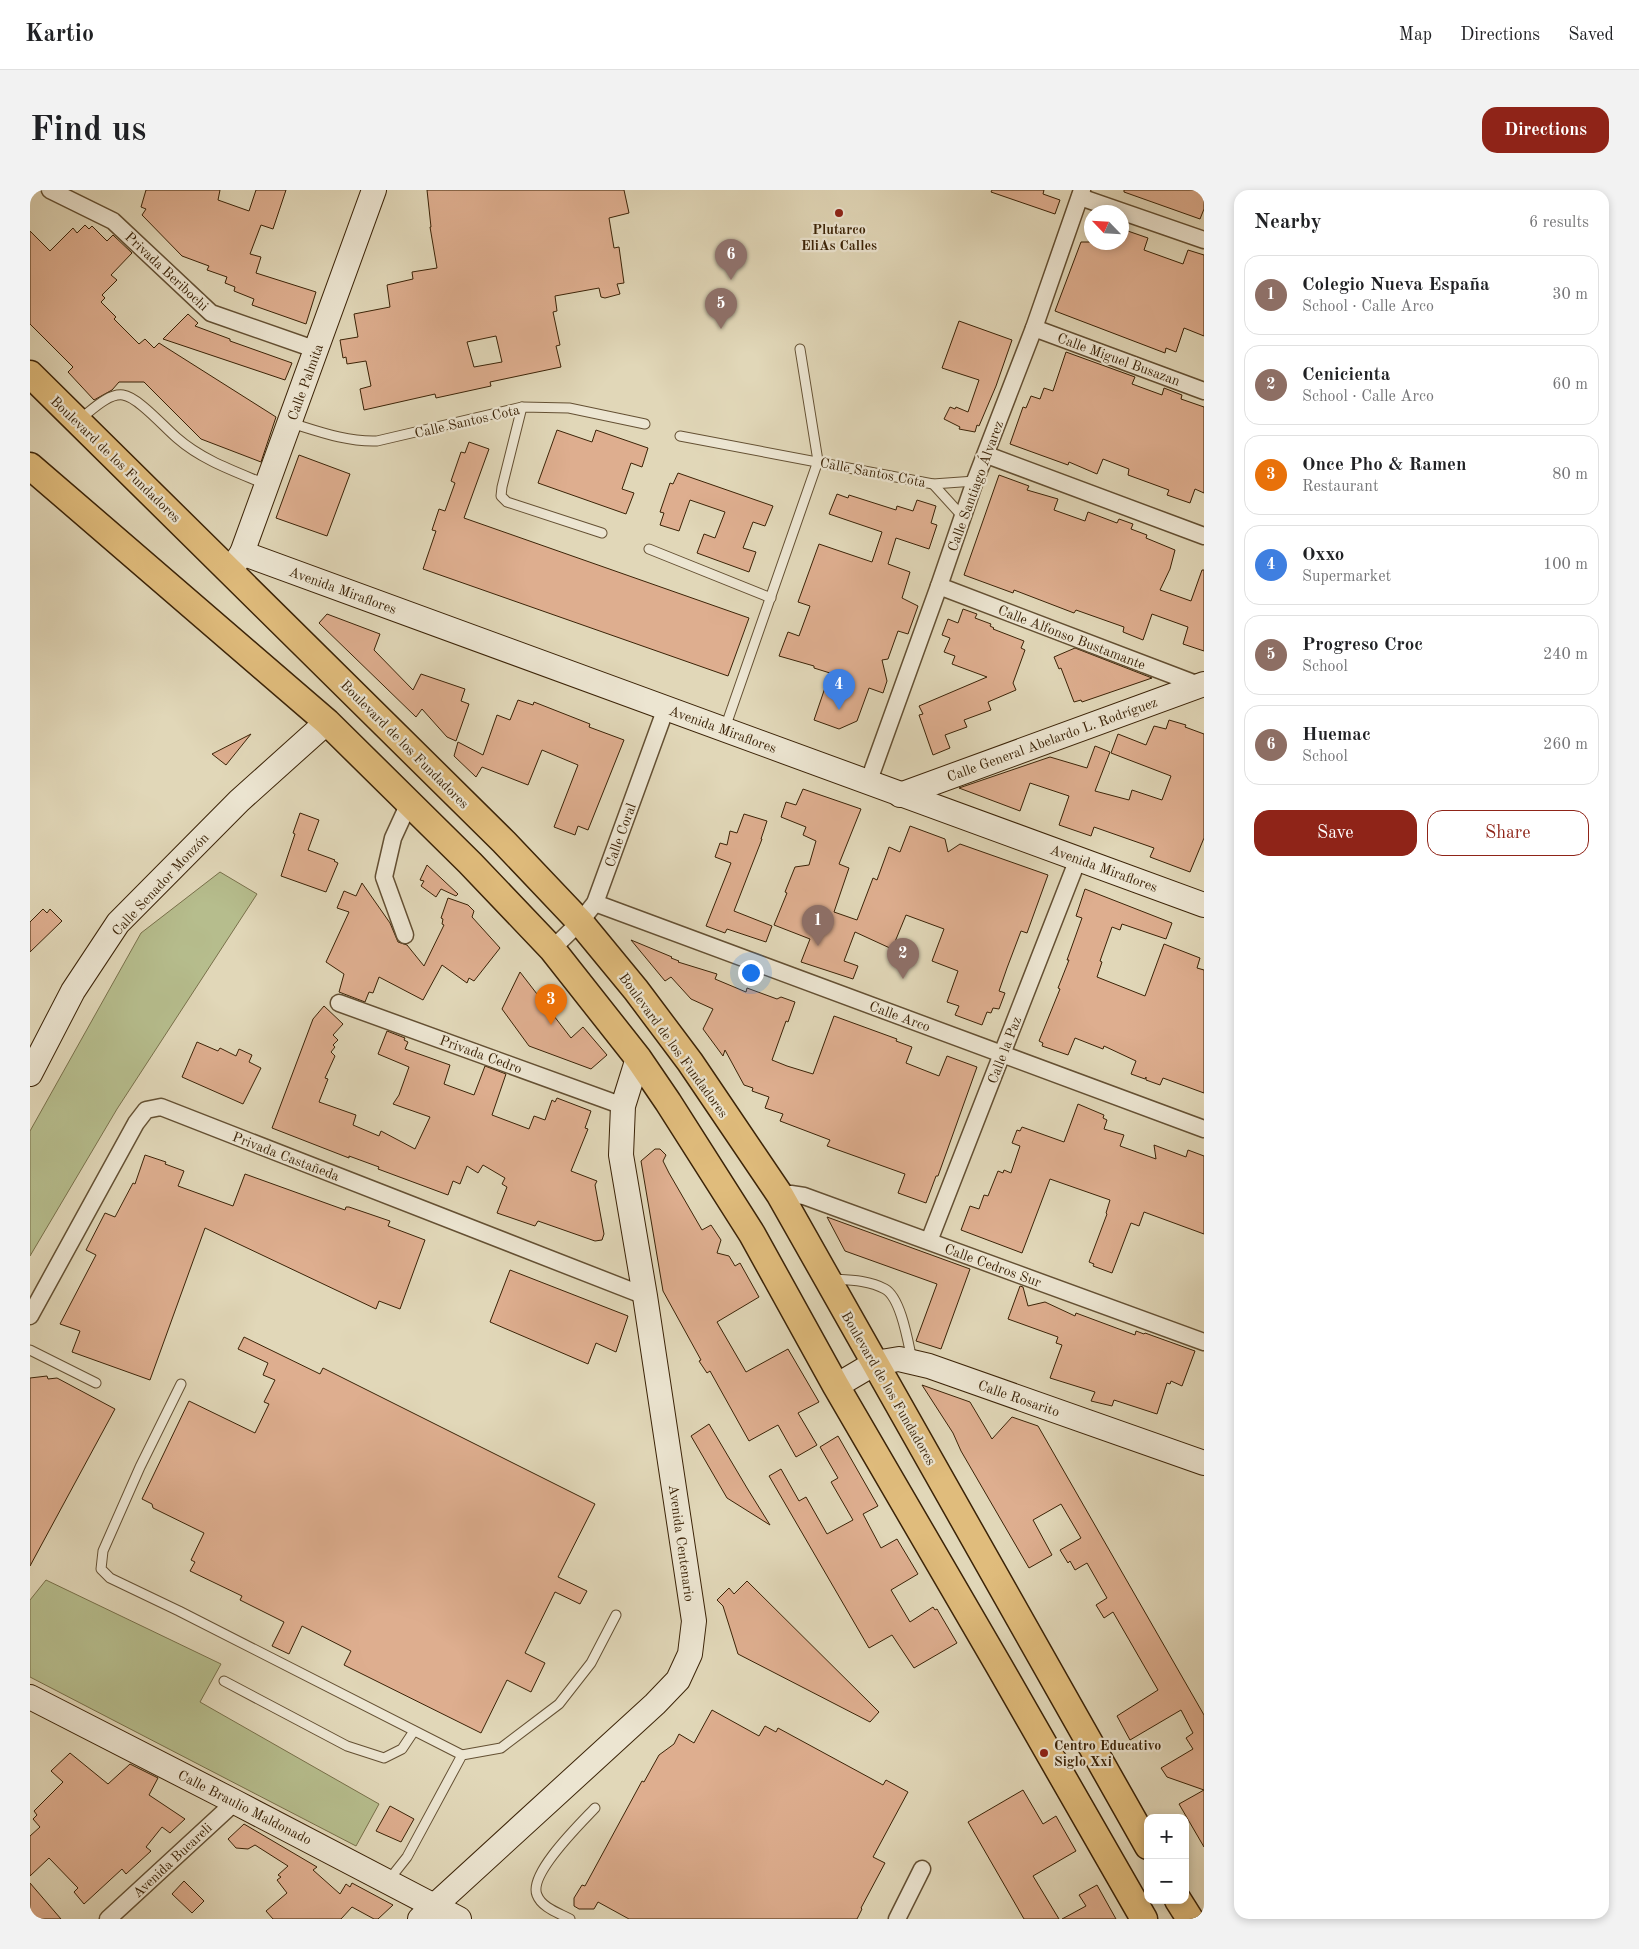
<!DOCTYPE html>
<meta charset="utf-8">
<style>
:root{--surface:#fff;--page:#f2f2f2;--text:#202124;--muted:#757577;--line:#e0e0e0;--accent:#8f2418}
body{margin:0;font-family:"Old Standard TT",serif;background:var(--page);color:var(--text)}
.controls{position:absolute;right:15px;bottom:15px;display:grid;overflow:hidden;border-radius:10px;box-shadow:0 2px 8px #0003}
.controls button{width:45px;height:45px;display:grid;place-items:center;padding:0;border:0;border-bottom:1px solid var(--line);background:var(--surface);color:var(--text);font:25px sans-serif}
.compass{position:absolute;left:1054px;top:15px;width:45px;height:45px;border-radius:50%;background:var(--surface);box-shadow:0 2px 8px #0003;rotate:295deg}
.you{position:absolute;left:720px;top:782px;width:18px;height:18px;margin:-12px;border:4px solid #fff;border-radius:50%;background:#1a73e8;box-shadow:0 0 0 8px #1a73e833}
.badge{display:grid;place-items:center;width:32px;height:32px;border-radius:50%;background:var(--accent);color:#fff;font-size:16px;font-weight:700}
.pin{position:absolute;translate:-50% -41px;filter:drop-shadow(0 1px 2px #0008)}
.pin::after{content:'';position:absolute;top:26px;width:18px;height:15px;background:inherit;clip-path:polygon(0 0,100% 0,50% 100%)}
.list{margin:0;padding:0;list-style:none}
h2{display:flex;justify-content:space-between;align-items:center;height:65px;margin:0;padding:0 20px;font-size:21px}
h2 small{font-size:16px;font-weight:400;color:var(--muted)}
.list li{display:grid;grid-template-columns:32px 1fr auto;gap:15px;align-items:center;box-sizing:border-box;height:80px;margin:0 10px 10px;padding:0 10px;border:1px solid var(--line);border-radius:15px}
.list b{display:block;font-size:19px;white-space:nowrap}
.list p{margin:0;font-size:16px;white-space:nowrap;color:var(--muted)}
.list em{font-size:16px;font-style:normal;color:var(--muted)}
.actions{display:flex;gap:10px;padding:15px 20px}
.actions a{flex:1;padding:11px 0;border:1px solid var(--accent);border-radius:15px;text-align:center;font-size:18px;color:var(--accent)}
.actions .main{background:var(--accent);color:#fff}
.map{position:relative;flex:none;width:1174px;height:1729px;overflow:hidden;border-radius:15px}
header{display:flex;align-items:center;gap:30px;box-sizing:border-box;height:70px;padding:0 25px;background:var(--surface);border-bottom:1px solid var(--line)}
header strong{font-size:24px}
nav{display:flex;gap:28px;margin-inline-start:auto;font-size:18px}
.intro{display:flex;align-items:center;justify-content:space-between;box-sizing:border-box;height:120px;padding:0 30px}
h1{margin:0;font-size:35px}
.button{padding:12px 22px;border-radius:15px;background:var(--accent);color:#fff;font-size:18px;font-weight:700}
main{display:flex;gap:30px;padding:0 30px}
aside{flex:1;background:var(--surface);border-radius:15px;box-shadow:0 2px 8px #0003}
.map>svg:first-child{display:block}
</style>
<header>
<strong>Kartio</strong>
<nav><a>Map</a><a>Directions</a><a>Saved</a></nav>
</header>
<div class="intro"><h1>Find us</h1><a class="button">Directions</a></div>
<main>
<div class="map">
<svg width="1174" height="1729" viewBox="0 0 1174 1729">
<rect width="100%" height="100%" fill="#e1d7b8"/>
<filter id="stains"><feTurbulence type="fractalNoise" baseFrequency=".004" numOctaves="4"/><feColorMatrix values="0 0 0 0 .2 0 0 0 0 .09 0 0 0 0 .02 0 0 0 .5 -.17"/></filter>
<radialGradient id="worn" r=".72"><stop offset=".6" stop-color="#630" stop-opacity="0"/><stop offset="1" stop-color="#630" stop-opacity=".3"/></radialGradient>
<g fill="#b6bd8d" stroke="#78704a">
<polygon points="190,682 227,704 87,919 0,1066 0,941 111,743"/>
<polygon points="16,1390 191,1474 170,1512 349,1614 326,1656 0,1487 0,1410"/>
</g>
<g fill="#deae8f" stroke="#3b2307" fill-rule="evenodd">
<polygon points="116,0 190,0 188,10 219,21 226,0 256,0 243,39 231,35 220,64 231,67 226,83 286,102 276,134 222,115 224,109 204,101 205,97 195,93 197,87 177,80 179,76 152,66 112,25 116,19 111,17"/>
<path d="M397 0H594L599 23 579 28 584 58 589 57 594 93 587 94 590 104 575 108 571 107 569 98 525 106 527 121 523 122 530 155 526 156 531 177 460 192 461 196 406 208 405 204 334 220 330 199 341 196 336 171 317 174 316 167 313 168 310 150 328 147 324 124 360 117 357 95 383 89 382 82 407 78 400 37H401ZM466 146 472 172 444 177 437 152Z"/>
<polygon points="962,0 1014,0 1013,4 1030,10 1025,24 961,2"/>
<polygon points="1094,0 1174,0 1174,19 1170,29 1094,2"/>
<polygon points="55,35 59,39 62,36 77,51 83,45 102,63 81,85 87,90 72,105 75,108 71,112 86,127 84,129 109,154 115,149 124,158 129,153 246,227 231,272 171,249 114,192 89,192 82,200 64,210 38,182 43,177 0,134 0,41 20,61 43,38 47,43"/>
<polygon points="1092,39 1118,48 1114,60 1153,74 1158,60 1174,65 1174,146 1154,138 1146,162 1136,158 1135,163 1025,121 1051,52 1092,52"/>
<polygon points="158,124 168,133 165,136 200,149 200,151 262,173 255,190 133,149"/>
<polygon points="929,131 982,150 966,196 949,236 947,235 945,242 929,239 930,237 914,229 920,217 925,219 926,217 938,222 949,190 912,178"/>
<polygon points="1036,162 1105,187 1102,194 1132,205 1134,198 1152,205 1151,209 1174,217 1174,303 1165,299 1160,313 1137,305 1139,300 1098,285 1099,279 1073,269 1067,284 1039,272 1038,275 980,254 993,217 996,218 1001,206 1010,209 1014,198 1023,201"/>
<polygon points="527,240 562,252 566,240 618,258 612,277 601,273 592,299 604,303 596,324 508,293"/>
<polygon points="439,252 459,259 434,328 719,428 698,486 393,379 406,341 402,340 409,319 415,321 425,293 421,291 431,262 435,263"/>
<polygon points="269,265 320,284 297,346 246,328"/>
<polygon points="648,283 743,316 735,336 723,332 713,358 726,362 719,382 667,363 674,344 685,348 695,322 660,310 649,341 630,335 634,323 630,322 640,293 643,294"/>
<polygon points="969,285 999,296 997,300 1028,309 1024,320 1055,331 1058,322 1087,333 1089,329 1103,334 1101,339 1117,345 1116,348 1145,360 1140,379 1130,400 1161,411 1172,380 1174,380 1174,461 1153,454 1158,437 1122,424 1113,450 1093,442 1094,437 1046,420 1044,423 984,400 983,403 934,385"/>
<polygon points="807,304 818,308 819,305 866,320 867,316 883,321 887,310 906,316 901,333 907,335 899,359 866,348 858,374 880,382 872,408 888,416 878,444 868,441 858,469 852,470 857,491 853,503 839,498 827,531 809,539 784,530 800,483 784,478 784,476 749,466 758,442 769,446 780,416 768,412 789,354 842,372 852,342 799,324"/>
<polygon points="933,419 947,424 945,428 961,434 960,436 964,438 963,439 994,451 991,458 995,460 983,493 986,500 958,512 961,520 934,530 937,537 915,545 920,558 903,565 889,525 893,524 889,516 957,487 922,474 925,466 914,462 920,448 912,445 918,429 928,433"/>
<polygon points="297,424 350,444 344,460 383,500 391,484 435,499 431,511 439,514 426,551 417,547 392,519 386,527 289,433"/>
<polygon points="1045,458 1122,488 1052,512 1051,510 1044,512 1031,478 1029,479 1024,467"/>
<polygon points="488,510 503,515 504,512 560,534 559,537 594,550 558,640 548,636 545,645 524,637 548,575 512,560 498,595 452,577 446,587 424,566 428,552 453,565 467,525 480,530"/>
<polygon points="1139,530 1156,535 1155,537 1174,544 1174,648 1160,682 1120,667 1124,658 1064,637 1061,646 1029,635 1039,606 1000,593 990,621 929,598 1020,567 1057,578 1065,556 1080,562 1065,601 1099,610 1102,600 1132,610 1141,586 1081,563 1088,544 1116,555 1124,536 1136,539"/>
<polygon points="221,544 196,575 182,564"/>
<polygon points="773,599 831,619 809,674 819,678 804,722 827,730 843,688 847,690 859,657 870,662 880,636 915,649 918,662 930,654 1018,685 997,743 991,741 977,778 969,801 975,803 969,819 963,818 961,823 957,822 952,835 925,825 929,816 917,812 928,781 902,771 914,739 876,725 862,759 825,742 814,771 828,776 823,789 771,772 780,749 744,735 757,703 755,702 765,677 779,675 786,651 773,645 776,637 751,627 756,612 766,615"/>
<polygon points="270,623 289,630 278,660 305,670 304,671 308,673 296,702 251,686 265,644 263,643"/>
<polygon points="714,624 737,631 731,649 732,649 704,721 742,736 736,752 697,739 695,743 676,736 701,673 685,667 690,653 697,655 700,641 707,643"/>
<polygon points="397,675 428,704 426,706 411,699 406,707 391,696 394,691 390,690"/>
<polygon points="332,693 360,733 368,752 377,755 394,776 414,735 412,734 413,729 411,728 418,708 438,715 444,721 442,727 470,758 444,791 439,788 437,793 412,775 393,810 349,787 343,803 339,802 335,812 309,802 314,784 296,772 319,722 307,718 314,701 326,706"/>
<polygon points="1055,699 1142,733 1136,749 1092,734 1090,740 1082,737 1070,771 1072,772 1067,787 1115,806 1134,754 1170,768 1167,778 1174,780 1174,903 1133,888 1130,895 1116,890 1116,887 1115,889 1101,884 1106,871 1074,856 1073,859 1045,848 1038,865 1012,856 1013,853 1009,851 1030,799 1028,798 1039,770 1037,770 1052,728 1046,726"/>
<polygon points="13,719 17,723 20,719 32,731 0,762 0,732"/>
<polygon points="601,750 642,767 641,768 649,771 648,772 687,784 685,789 716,802 717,798 747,809 751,807 765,812 758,832 756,831 742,870 757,876 783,884 804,826 867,849 866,851 882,857 876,873 909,886 917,866 947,877 908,986 906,986 896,1013 868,1003 875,984 797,956 800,950 750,931 753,924 735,918 739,907 722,901 723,898 714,895 695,860 693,866 673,839 683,819 661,809 641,787 635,791"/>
<polygon points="490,782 541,848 553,837 577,865 561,879 499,856 472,819"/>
<polygon points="294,816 313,834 303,845 308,850 303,855 305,857 301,862 305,866 295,888 298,889 289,912 326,925 323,935 349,946 351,941 385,959 400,927 363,914 369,905 379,877 348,864 357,841 375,848 374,850 378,852 375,859 420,875 414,894 444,905 455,876 476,884 462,925 499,939 504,926 515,930 522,910 525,912 527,908 561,921 555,938 558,939 541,981 567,991 565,995 574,1044 572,1050 565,1051 508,1031 505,1036 467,1023 477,997 472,994 475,988 453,975 448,983 437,976 430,994 423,991 418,1005 348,979 349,977 319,966 319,968 242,938 283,829"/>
<polygon points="167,852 188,861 190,858 206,866 209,859 222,865 219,872 231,878 213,914 152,887"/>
<polygon points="1048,914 1074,925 1073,928 1077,930 1074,939 1094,945 1090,956 1126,969 1124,955 1156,967 1158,960 1174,966 1174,1044 1114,1022 1109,1036 1101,1033 1082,1083 1063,1076 1064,1074 1059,1072 1077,1024 1076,1023 1080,1010 1020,989 992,1063 931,1040 940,1016 949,1019 954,1005 958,1006 968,981 973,983 974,980 981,983 990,956 982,953 987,940 990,941 992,937 1034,952"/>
<polygon points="625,959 630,959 636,965 633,971 639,983 672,1040 681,1035 691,1050 687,1063 699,1066 705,1076 710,1073 729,1107 687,1132 716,1182 758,1159 789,1212 768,1223 787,1255 766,1267 748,1235 719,1251 680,1181 677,1183 669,1171 671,1170 633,1101 611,971"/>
<polygon points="115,965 136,972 135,974 154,981 148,996 203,1016 215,984 315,1020 316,1017 319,1017 360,1031 358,1036 395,1050 370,1119 349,1111 346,1119 175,1038 120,1190 42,1162 50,1141 30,1134 66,1065 56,1060 75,1023 85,1027 103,993 105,994"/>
<polygon points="797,1027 940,1079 911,1159 886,1151 907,1094 815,1061"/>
<polygon points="480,1080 598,1126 586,1162 566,1153 558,1174 460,1132"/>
<polygon points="990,1096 993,1097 998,1116 1015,1112 1045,1126 1046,1123 1105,1145 1106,1141 1114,1144 1115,1143 1165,1161 1152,1196 1141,1191 1140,1194 1137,1193 1127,1224 1084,1210 1082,1216 1061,1211 1065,1202 1020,1188 1032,1155 1026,1153 1028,1147 978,1129"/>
<polygon points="214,1147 290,1184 293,1178 565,1314 528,1387 557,1401 550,1414 525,1402 495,1463 515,1473 501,1502 477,1490 451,1543 314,1475 321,1461 272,1436 259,1464 242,1456 254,1432 210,1410 212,1406 160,1381 165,1372 161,1370 174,1343 123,1318 122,1314 112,1309 159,1211 225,1243 239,1214 234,1212 245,1190 233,1185 238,1173 208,1159"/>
<polygon points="17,1186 18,1189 27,1188 85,1219 0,1376 0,1188"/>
<polygon points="892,1195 940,1212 962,1249 982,1227 1008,1236 1174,1525 1174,1657 1149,1614 1174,1600 1137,1587 1131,1578 1163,1559 1156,1548 1163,1543 1151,1520 1100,1550 1087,1526 1128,1500 1083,1422 1074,1428 1066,1415 1077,1408 1057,1373 1045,1380 1040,1371 1038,1373 1030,1360 1051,1348 1031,1314 1003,1330 1022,1365 999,1378 931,1261 923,1243"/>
<polygon points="679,1234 717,1298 740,1335 697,1308 661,1246"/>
<polygon points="808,1246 848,1316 833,1324 851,1358 867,1349 888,1384 861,1400 880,1432 903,1417 905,1420 907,1419 927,1453 884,1478 862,1445 839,1458 739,1286 751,1279 769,1311 776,1307 797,1344 823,1330 801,1292 808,1288 790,1257"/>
<polygon points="717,1391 849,1522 840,1532 708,1464 693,1416 687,1410 699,1398 704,1404"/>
<polygon points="682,1520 729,1546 735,1536 746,1542 748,1538 853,1595 856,1590 878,1602 843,1667 855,1673 831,1718 832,1719 827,1729 599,1729 568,1712 564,1719 549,1719 544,1716 544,1708 552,1695 555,1696 612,1591 614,1592 629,1565 644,1554 649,1544 664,1553"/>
<polygon points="40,1563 78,1594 100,1574 128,1588 119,1605 155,1629 140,1643 132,1637 116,1657 121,1661 96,1684 92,1679 54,1714 44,1702 48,1698 19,1668 0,1686 0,1646 10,1637 3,1629 7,1625 4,1621 33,1592 21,1581"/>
<polygon points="993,1600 1013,1634 1026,1626 1046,1661 1003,1686 1029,1729 994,1729 938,1632"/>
<polygon points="360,1616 384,1629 371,1652 346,1641"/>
<polygon points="214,1634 287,1677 283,1680 310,1704 316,1694 320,1697 322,1693 363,1715 348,1729 344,1729 322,1717 311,1729 243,1729 236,1721 257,1703 247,1690 251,1687 248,1685 258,1676 225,1655 218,1659 206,1658 198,1649"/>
<polygon points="154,1691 174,1711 162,1723 142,1704"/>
<polygon points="0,1693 31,1729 0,1729"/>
<polygon points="1067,1695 1086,1729 1032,1729 1056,1716 1049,1705"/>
</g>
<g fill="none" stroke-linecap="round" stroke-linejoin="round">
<defs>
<g id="lane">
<polyline points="492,217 472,297 471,306 477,312 572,343"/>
<path d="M50 229C61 221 78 203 93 205 108 207 134 237 147 248 172 270 204 281 235 294"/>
<path d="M261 233C290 242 317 252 347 251L492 217 539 218 615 234"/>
<polyline points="650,246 903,294 945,291"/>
<polyline points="903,294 933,327"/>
<polyline points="619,359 741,408"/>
<polyline points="695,538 788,271 770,159"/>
<path d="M802 1089C819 1090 839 1090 855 1099 871 1108 878 1152 882 1170"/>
<polyline points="0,1160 66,1193"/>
<polyline points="151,1194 110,1277 73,1361 71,1379 80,1388 149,1421 432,1565"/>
<polyline points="194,1491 317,1556 354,1568 372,1559 384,1541"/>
<polyline points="358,1691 377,1667 432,1565 471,1558 529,1514 561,1473 586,1425"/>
<path d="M540 1729C529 1723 512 1718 507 1705 498 1684 551 1633 565 1618"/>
</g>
<g id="street">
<polyline points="20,0 83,31 181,123 287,160"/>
<polyline points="1050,7 1174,50"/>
<polyline points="1004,138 1174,201"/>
<polyline points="957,265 1174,346"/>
<polyline points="909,396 1174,497"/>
<polyline points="838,593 909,396 945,291 1004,138 1052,0"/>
<polyline points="565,713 1174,939"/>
<polyline points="375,745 354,687 363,648 379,613"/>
<polyline points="522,759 550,732 565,713 636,518"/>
<polyline points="309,813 593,916"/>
<polyline points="750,1005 761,1004 774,1006 1174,1152"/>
<polyline points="899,1051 1048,669"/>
<polyline points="0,1126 106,933 116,920 131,917 615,1106"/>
<polyline points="78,1729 205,1612"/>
<polyline points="867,1729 892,1679"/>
</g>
<g id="secondary">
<polyline points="212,363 1174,715"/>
<polyline points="204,375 212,363 344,0"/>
<polyline points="870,605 1174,494"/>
<polyline points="0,884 43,801 88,733 209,611 297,532"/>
<polyline points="806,1196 845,1173 869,1169 899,1176 1174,1273"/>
<polyline points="0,1507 205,1612 429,1729"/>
<polyline points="390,1729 625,1514 648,1490 660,1464 664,1431 615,1106 591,965 593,916 608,868"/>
</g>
<g id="primary">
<polyline points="0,184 474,652 550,732 606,800 660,872 750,1005 1118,1656"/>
<polyline points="0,276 297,532 440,673 522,759 608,868 638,912 722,1044 806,1196 969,1476 1114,1729"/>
<polyline points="1148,1710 1160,1729"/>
</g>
</defs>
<use href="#lane" stroke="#645033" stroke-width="11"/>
<use href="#street" stroke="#645033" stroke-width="19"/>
<use href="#secondary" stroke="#3b2307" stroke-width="26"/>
<use href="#primary" stroke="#3b2307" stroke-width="29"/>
<use href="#lane" stroke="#ece5d1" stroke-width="9"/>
<use href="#street" stroke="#ece5d1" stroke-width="16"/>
<use href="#secondary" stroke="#ece5d1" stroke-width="24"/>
<use href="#primary" stroke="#e0bc7c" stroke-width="26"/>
</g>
<g fill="#8f2418" stroke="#ece5d1" stroke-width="2">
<circle cx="809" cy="23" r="5"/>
<circle cx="1014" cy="1563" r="5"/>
</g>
<g text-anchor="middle" stroke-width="4.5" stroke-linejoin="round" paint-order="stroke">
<g font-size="14" font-weight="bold" fill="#3b2307" stroke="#ece5d1">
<text x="809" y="44">Plutarco<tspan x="809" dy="16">EliAs Calles</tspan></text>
<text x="1024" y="1560" text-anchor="start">Centro Educativo<tspan x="1024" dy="16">Siglo Xxi</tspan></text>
</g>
<g font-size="14" fill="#3b2307" stroke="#ece5d1">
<text transform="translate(137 81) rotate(43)" y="5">Privada Beribochi</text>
<text transform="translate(1089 169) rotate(20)" y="5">Calle Miguel Busazan</text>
<text transform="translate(275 192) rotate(-70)" y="5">Calle Palmita</text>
<text transform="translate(437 231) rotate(-13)" y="5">Calle Santos Cota</text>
<text transform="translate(86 269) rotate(44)" y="5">Boulevard de los Fundadores</text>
<text transform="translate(843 282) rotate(11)" y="5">Calle Santos Cota</text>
<text transform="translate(945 296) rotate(-70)" y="5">Calle Santiago Álvarez</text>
<text transform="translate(313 400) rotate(20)" y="5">Avenida Miraflores</text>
<text transform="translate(1042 447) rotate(21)" y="5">Calle Alfonso Bustamante</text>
<text transform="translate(693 539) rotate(20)" y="5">Avenida Miraflores</text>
<text transform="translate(1022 549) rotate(-20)" y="5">Calle General Abelardo L. Rodríguez</text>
<text transform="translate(375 554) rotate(45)" y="5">Boulevard de los Fundadores</text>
<text transform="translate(590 645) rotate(-70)" y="5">Calle Coral</text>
<text transform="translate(1074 678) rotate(20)" y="5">Avenida Miraflores</text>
<text transform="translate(130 694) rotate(-47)" y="5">Calle Senador Monzón</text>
<text transform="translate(870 826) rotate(20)" y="5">Calle Arco</text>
<text transform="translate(644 855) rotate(54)" y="5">Boulevard de los Fundadores</text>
<text transform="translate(974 860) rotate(-69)" y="5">Calle la Paz</text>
<text transform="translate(451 864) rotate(20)" y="5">Privada Cedro</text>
<text transform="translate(256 966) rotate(21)" y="5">Privada Castañeda</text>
<text transform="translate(963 1075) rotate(20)" y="5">Calle Cedros Sur</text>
<text transform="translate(859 1198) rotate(60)" y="5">Boulevard de los Fundadores</text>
<text transform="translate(989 1208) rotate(19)" y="5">Calle Rosarito</text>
<text transform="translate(652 1353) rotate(82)" y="5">Avenida Centenario</text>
<text transform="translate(215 1617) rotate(27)" y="5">Calle Braulio Maldonado</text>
<text transform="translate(142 1670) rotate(-43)" y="5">Avenida Bucareli</text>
</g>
</g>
<rect width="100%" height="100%" filter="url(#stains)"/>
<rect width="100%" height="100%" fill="url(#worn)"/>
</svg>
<div class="controls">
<button>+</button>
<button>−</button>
</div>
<svg class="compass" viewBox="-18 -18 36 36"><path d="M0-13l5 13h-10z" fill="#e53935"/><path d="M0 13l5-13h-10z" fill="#757577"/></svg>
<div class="you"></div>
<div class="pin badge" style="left:788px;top:756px;background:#8d6e63">1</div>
<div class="pin badge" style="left:873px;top:789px;background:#8d6e63">2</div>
<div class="pin badge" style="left:521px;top:835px;background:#e8710a">3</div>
<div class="pin badge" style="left:809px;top:520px;background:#3f7fe0">4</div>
<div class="pin badge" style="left:691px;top:139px;background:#8d6e63">5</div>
<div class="pin badge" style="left:701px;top:90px;background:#8d6e63">6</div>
</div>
<aside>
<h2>Nearby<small>6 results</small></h2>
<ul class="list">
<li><span class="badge" style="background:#8d6e63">1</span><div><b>Colegio Nueva España</b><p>School · Calle Arco</p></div><em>30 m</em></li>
<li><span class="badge" style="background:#8d6e63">2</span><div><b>Cenicienta</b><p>School · Calle Arco</p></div><em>60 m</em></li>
<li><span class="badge" style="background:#e8710a">3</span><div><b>Once Pho &amp; Ramen</b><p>Restaurant</p></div><em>80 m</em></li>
<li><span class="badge" style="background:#3f7fe0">4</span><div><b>Oxxo</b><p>Supermarket</p></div><em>100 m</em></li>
<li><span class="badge" style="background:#8d6e63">5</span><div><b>Progreso Croc</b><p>School</p></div><em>240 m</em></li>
<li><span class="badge" style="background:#8d6e63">6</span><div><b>Huemac</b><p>School</p></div><em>260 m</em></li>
</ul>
<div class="actions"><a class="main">Save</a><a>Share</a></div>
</aside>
</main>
